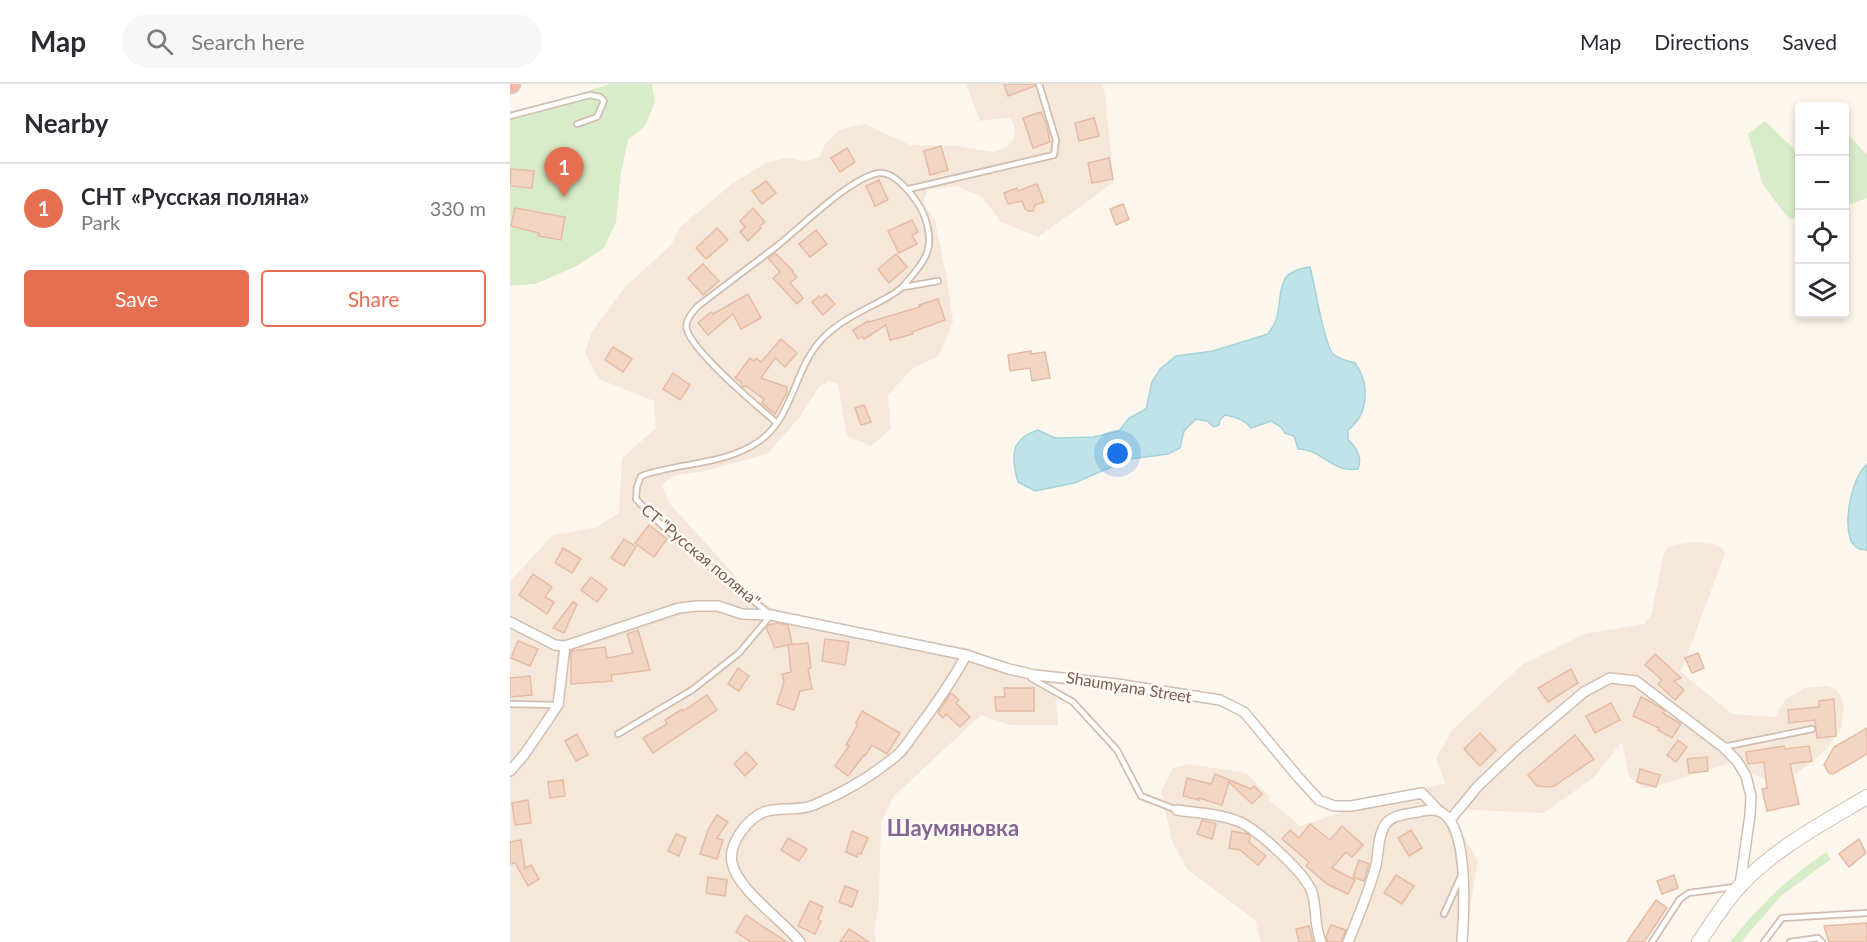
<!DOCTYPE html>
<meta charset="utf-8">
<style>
:root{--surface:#fff;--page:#f7f7f7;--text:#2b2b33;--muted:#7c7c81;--line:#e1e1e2;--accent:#e76f51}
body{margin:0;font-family:Lato,sans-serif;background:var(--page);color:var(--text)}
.controls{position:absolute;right:18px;top:18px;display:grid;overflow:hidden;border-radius:6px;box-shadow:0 3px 9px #0003}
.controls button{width:54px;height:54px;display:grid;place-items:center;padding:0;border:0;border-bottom:2px solid var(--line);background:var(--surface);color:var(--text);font:30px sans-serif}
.you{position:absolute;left:608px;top:370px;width:21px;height:21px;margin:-15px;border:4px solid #fff;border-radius:50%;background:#1a73e8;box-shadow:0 0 0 9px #1a73e833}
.badge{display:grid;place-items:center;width:39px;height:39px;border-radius:50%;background:var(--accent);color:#fff;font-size:20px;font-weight:700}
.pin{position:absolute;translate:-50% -50px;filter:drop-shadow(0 2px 3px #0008)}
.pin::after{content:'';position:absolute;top:32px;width:21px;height:18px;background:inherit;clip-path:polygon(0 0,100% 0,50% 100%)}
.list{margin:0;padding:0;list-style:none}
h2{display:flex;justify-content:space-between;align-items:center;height:78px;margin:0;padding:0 24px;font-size:26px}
h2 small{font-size:20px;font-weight:400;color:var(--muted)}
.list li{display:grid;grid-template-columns:39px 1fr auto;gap:18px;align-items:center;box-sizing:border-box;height:90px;padding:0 24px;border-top:2px solid var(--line)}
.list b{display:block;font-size:22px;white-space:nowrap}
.list p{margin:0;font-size:20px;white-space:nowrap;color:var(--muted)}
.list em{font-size:20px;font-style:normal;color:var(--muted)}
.actions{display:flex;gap:12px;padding:18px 24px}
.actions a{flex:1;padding:14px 0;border:2px solid var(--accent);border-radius:6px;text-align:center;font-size:21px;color:var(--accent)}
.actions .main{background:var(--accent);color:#fff}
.icon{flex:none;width:33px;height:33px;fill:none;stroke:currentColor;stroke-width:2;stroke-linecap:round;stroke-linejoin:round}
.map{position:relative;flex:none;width:1357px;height:858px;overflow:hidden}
header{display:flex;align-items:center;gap:36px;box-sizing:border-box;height:84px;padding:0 30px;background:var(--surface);border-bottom:2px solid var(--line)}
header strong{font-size:28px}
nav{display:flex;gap:33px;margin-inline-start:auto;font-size:21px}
.search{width:420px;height:54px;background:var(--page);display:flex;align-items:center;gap:15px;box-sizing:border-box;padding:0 21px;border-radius:33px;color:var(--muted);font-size:22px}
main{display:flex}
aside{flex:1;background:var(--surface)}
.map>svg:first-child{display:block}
</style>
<header>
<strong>Map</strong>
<div class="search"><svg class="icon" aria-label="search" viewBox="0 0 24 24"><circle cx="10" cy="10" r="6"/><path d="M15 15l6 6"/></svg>Search here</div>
<nav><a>Map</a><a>Directions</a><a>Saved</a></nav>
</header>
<main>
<aside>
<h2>Nearby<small></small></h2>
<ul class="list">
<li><span class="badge">1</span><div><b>СНТ «Русская поляна»</b><p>Park</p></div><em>330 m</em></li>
</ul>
<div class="actions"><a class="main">Save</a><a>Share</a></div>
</aside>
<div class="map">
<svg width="1357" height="858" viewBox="0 0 1357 858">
<rect width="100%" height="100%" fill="#fdf6ec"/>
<g fill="#f5e8da">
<polygon points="456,0 592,0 595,11 604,98 528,153 491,138 472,113 446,102 417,106 413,119 425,137 436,190 443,237 429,272 402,285 378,311 381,345 361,362 337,352 328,300 319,297 309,303 289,334 257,370 200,386 163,392 152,401 160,420 242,510 268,529 462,565 546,613 548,641 499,641 471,631 383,713 371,739 369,818 364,848 366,858 0,858 0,497 43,451 85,444 109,429 112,374 146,344 144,317 89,295 75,269 81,249 114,204 161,161 170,143 223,99 258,78 278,74 294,77 309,74 315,60 331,45 355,40 400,61 446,62 484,68 496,63 504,55 504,40 500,33 470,37"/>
<polygon points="1185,458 1204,460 1212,464 1215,469 1171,588 1222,630 1265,633 1275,616 1294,604 1318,602 1327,606 1334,620 1331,645 1315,667 1282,693 1256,696 1220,679 1140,704 1134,704 1119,693 1112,658 1083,694 1034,729 938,725 968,777 954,858 751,858 745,836 677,785 662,757 651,707 663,684 678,680 736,689 759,712 758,715 790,742 879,713 935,699 926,674 943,645 1013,580 1075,550 1134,540 1141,532 1153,473 1157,464 1164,461"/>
</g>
<g fill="#d8ecc9">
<polygon points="100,0 142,0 145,18 135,42 118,56 111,88 106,138 94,164 65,183 25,200 0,202 0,31"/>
<polygon points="1255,37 1289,70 1289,133 1279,135 1253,101 1238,50"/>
<polygon points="1335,47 1357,71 1357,114 1335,122"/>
<path d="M1316 768 1321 775 1271 812 1231 858H1220C1248 822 1279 793 1316 768Z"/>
</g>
<g fill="#bfe3e8" stroke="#a5d3da" stroke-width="1.5">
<path d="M800 183C805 201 814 260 823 270 829 275 838 277 845 279 860 300 859 330 838 346V355C846 364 853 373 848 385 821 389 813 365 788 365L784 352 775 349 771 343 761 337 741 344C734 335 725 333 715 331L710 336 709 341 704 343 697 337 686 335 674 347 670 364 658 370 620 375 564 399 525 407 508 398C501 373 500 355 528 346L545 354 584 353 609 347 619 334 636 325 642 298 650 285 666 272 703 267 758 250C761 245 766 239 767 233 773 207 765 187 800 183Z"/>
<path d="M1357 380V466L1349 465C1345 462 1341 459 1340 454 1334 434 1342 394 1357 380Z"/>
</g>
<g fill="#f3d5c3" stroke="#e6bba3" stroke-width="1.5">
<polygon points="494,0 525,0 525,2 498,12"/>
<polygon points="531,28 536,38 540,58 523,64 513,34"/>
<polygon points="584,34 589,52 569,57 565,39"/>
<polygon points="431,62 438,86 420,91 414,67"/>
<polygon points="337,64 345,78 330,88 321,74"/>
<polygon points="599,74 603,95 582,99 578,79"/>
<polygon points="1,85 24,87 22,104 0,102"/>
<polygon points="369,96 378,116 365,122 356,102"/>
<polygon points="256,97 266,109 252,120 242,107"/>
<polygon points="527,100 534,118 525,121 523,127 518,127 515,125 512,117 498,120 494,109 507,104 508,107"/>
<polygon points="613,120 619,135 606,141 600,125"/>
<polygon points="5,124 55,133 51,156 28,152 29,149 1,142"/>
<polygon points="243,124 255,138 250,142 251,144 238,157 230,148 235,143 230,137"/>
<polygon points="402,136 408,148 402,151 407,160 389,169 378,147"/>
<polygon points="207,144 218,156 196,175 186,164"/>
<polygon points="306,146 317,160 300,173 289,160"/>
<polygon points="265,169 283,187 282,188 287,193 280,199 293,214 287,220 263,194 270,188 258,174"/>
<polygon points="386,170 397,183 379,199 368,185"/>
<polygon points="193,180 209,197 193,211 178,194"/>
<polygon points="238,210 251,234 231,245 223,230 198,251 188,239 201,228 203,230"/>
<polygon points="316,210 325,220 313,231 302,218 309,212 311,214"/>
<polygon points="428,215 435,236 402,248 403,250 380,256 376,241 354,255 352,252 348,255 343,246 358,237 359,238 410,223 409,221"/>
<polygon points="271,255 287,269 275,283 265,274 251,294 277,303 277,308 265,330 252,319 254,315 236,302 232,303 231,298 225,294 240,274 244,277 246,274 251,278"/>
<polygon points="103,263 122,275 113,288 95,276"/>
<polygon points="521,267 521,270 535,268 540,294 522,297 520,284 500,287 498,271"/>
<polygon points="163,289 180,301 170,316 153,305"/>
<polygon points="354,321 361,338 351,341 345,324"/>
<polygon points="139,441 157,455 144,473 125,459"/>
<polygon points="114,455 126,463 114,482 101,474"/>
<polygon points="53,464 71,475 62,489 45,479"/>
<polygon points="23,490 42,503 35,513 44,518 37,530 9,511"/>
<polygon points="81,493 97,505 87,518 71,506"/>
<polygon points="63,518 67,520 54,549 43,544"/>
<polygon points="268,539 278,541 282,560 265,564 256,543 258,541"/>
<polygon points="128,546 140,586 101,591 102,597 61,600 61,567 95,563 97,574 123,569 117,550"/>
<polygon points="315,555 339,558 335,581 312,577"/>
<polygon points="8,557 28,565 20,582 1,574"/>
<polygon points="298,559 301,584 298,585 302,605 290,607 284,626 267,620 274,598 272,590 281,588 278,561"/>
<polygon points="1188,569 1194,584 1182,589 1175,574"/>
<polygon points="1145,570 1171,594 1164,597 1174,606 1165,616 1148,600 1152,596 1135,581"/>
<polygon points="228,584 239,592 229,607 218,600"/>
<polygon points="1061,585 1068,599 1038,618 1028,604"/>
<polygon points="20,592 22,611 0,613 0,594"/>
<polygon points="494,604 524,604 524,627 486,627 485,613 495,613"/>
<polygon points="441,609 449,616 446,619 460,633 450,643 436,630 433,634 428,629"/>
<polygon points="197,611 207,626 143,669 133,654 157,640 155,636 172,625 173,627"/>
<polygon points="1131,613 1143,619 1155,627 1153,629 1171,640 1162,654 1148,646 1149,644 1123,632"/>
<polygon points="1324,615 1326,652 1307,654 1305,636 1279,639 1278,626 1309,623 1309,617"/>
<polygon points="1101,619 1110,636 1085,649 1076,632"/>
<polygon points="352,627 390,649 377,670 362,661 355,672 354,671 338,692 325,682 339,662 336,661 348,640 346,639"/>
<polygon points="1357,644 1357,670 1323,690 1319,689 1314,681 1324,663"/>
<polygon points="970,649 986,666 970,682 954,665"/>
<polygon points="67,650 78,671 66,677 55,657"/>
<polygon points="1065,651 1084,675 1044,702 1039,703 1027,702 1018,691"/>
<polygon points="1168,656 1177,663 1166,678 1157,671"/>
<polygon points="1274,662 1275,665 1299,662 1302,677 1280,680 1289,720 1257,727 1252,705 1257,704 1254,678 1238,680 1236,668"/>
<polygon points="236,668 247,680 235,692 224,680"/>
<polygon points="1197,673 1198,687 1179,689 1177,675"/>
<polygon points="1130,685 1150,691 1146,703 1127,698"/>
<polygon points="705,690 741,705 744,702 752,710 742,720 719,698 712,721 689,714 689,716 673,712 677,694 701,700"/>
<polygon points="53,696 55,712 40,714 38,698"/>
<polygon points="18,716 21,739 5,741 2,719"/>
<polygon points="207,731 218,738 207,754 213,756 207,775 190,770 198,746"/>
<polygon points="692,736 706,740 702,755 687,750"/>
<polygon points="800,740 820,756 832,742 853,761 842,773 836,768 822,784 845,796 838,810 817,800 796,782 799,778 772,755 780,746 789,754"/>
<polygon points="901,746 912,764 899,772 888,754"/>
<polygon points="342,747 358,754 351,770 348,769 347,773 336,768"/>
<polygon points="722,747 737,750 740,752 739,758 756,772 748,781 730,766 719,764"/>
<polygon points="166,750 176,754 169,772 158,767"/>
<polygon points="278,754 297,765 289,777 271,766"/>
<polygon points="1349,755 1356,769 1339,783 1329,770"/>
<polygon points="11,756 15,784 21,781 29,795 18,802 5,779 0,780 0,758"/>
<polygon points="849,776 859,780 854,797 843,793"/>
<polygon points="886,791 904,802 892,820 874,809"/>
<polygon points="1164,791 1168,804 1152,810 1147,797"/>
<polygon points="198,793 217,796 215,812 196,809"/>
<polygon points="335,802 348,807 342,823 329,818"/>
<polygon points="1146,816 1157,824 1134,858 1117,858"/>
<polygon points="300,817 313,823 308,835 311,837 305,850 288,842"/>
<polygon points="236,831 255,844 277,858 241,858 226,848"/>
<polygon points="1357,839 1357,858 1319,858 1314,842"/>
<polygon points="821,841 836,846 831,858 818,858 816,853"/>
<polygon points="799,842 803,858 789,858 786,845"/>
<polygon points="339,845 359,858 330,858"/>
</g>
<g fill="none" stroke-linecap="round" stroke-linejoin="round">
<defs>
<g id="lane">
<polyline points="0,32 80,11 90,13 94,17 87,33 67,40"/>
<polyline points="399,105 544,71 546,56 529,0"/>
<polyline points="394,203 428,197"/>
<polyline points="521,594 563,618 607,666 631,712 667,726"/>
<polyline points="0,620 48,621"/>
<path d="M108 650 182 606 229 569 261 531C215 494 166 459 126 415L127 403 131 392C170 378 212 382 248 358 283 335 284 284 312 255 328 238 350 228 369 218 378 213 389 208 395 200 417 174 426 164 414 131 408 117 387 88 370 89 343 91 290 144 267 162 241 182 214 202 188 222 182 229 174 237 177 246 185 270 246 321 267 339"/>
<polyline points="1213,663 1302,645"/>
<polyline points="934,830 951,792"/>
<polyline points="1142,858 1170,815 1179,809 1224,803"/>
<polyline points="1254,858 1272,834 1357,829"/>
<polyline points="1280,858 1308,854 1312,858"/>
</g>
<g id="street">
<polyline points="0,538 45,561 55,562 169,524 187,522 208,522 232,530 261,531 456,571 499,585 525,591 607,600 710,616 734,628 788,693 809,716 824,722 841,722 912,709 929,727"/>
<polyline points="0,687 14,671 48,621 55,562"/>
<path d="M667 726C687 729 712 730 730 738 749 747 795 789 802 808 807 824 804 843 811 858"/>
<polyline points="940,736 968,702 1009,663 1074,608 1100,594 1126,597 1213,663 1227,677 1236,692 1241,712 1240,731 1230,801"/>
<path d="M290 858C272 836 228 806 222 779 218 760 237 735 254 728 269 722 288 728 304 721 333 709 362 692 386 672 394 666 400 655 406 647 424 623 442 598 456 571"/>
<path d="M838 858C848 834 858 810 865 785 869 772 867 753 875 741 881 731 897 730 908 728 917 726 926 724 934 730 959 749 954 830 952 858"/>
</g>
<path id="secondary" d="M1189 858C1202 839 1214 819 1230 802 1265 764 1313 739 1357 713"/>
<polyline id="highway" points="0,0 1,0"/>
</defs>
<use href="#lane" stroke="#d1beb0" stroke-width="8"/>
<use href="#street" stroke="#d1beb0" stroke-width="12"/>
<use href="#secondary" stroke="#d6c0b0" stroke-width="16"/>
<use href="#highway" stroke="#dad1cd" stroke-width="21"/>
<use href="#lane" stroke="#fff" stroke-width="4.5"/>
<use href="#street" stroke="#fff" stroke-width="9"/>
<use href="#secondary" stroke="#fff" stroke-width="14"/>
<use href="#highway" stroke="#f7b7a3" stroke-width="18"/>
</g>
<g text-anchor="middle" stroke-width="5" stroke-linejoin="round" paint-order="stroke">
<g font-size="16" fill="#7a5c4d" stroke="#fffaf3">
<text transform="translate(191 471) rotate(40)" y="6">СТ "Русская поляна"</text>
<text transform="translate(619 603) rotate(9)" y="6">Shaumyana Street</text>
</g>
<g font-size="22" font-weight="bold" fill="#846695" stroke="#fffaf3">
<text x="443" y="752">Шаумяновка</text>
</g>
</g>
</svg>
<div class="controls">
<button>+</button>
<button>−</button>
<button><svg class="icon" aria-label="locate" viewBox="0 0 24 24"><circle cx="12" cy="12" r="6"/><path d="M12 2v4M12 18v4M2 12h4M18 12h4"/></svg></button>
<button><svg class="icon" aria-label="layers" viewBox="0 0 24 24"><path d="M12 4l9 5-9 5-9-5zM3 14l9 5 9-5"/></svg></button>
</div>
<div class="you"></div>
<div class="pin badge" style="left:54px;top:113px">1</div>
</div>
</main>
